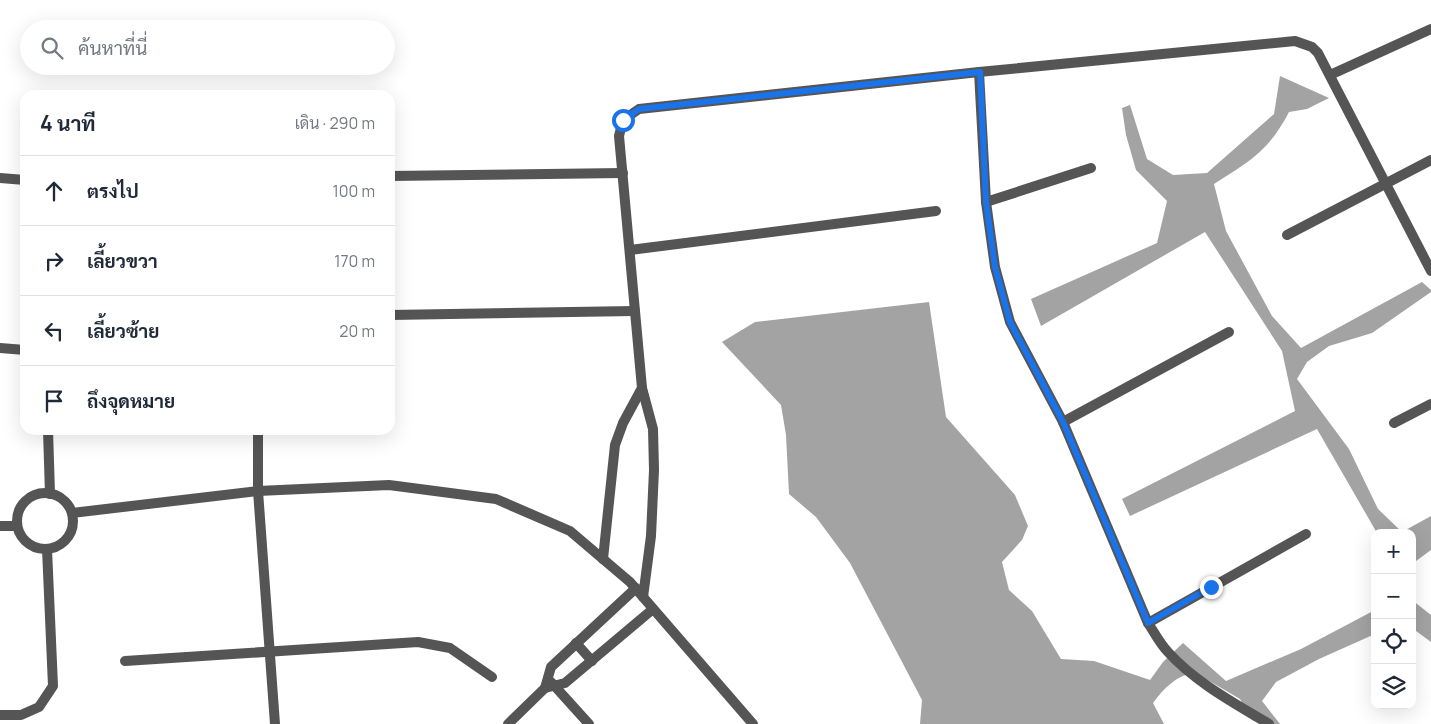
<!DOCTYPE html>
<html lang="th">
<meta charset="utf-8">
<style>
:root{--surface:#fff;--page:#f6f6f7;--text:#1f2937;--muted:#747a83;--line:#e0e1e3}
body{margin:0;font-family:Manrope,Sarabun,sans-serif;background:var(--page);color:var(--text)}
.controls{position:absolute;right:15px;bottom:15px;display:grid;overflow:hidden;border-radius:10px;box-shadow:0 5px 20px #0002}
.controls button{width:45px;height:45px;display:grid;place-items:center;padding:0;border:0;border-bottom:1px solid var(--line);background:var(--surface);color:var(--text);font:25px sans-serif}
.stop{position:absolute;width:15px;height:15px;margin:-11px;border:4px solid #1a73e8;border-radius:50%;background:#fff}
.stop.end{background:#1a73e8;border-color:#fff;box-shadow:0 1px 5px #0008}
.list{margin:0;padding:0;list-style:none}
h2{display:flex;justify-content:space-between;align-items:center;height:65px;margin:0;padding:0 20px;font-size:21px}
h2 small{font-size:16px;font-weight:400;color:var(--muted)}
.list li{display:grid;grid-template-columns:32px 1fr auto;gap:15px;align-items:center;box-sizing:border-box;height:70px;padding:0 20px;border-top:1px solid var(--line)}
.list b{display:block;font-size:19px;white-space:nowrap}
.list em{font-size:16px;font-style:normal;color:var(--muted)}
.icon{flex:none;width:28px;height:28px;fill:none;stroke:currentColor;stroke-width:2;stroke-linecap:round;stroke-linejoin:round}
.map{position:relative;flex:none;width:1431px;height:724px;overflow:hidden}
.search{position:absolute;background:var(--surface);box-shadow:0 5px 20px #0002;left:20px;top:20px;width:375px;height:55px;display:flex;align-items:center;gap:12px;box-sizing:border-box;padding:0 18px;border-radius:28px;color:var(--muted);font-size:19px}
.panel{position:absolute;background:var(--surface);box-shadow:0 5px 20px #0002;left:20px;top:90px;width:375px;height:345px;border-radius:15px}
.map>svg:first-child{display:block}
</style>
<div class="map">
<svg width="1431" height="724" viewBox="0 0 1431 724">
<rect width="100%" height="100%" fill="#fff"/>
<g fill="#a3a3a3">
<path d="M1280 76 1329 98 1307 109 1289 112C1268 152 1250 161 1214 184L1226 231 1272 316 1301 348 1422 282 1431 290V292L1372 333 1329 346 1307 362 1297 379 1349 449 1378 509 1402 532 1431 516V550L1412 564V533H1377L1317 429 1130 516 1122 499 1295 411 1282 351 1205 232 1041 326 1031 299 1157 243 1167 201 1136 170 1126 135 1122 108 1130 105 1147 159 1173 175 1207 173 1274 114Z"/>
<path d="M929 302 946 417 1015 495 1028 526 1022 540 1002 562 1009 590 1032 611 1061 659 1094 661 1150 680 1163 662 1183 643 1226 681 1301 649 1375 610V634L1319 659 1276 682 1262 701 1280 724H1262L1252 720 1240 699 1194 672C1175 677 1165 687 1153 703L1164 724H920L922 700 850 563 816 517 789 494 786 435 781 405 722 342 755 322Z"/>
<polygon points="1412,600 1431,615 1431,642 1412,628"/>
</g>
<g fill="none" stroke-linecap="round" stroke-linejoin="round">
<g stroke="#555" stroke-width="10">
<path d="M979 72 986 202 995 267 1010 322 1063 422 1148 623C1154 632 1160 644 1168 652 1195 682 1234 703 1269 724"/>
<polyline points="1330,75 1431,29"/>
<polyline points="390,176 623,173"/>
<polyline points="0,178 25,180"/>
<polyline points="986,202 1091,168"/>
<polyline points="1287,235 1431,160"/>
<polyline points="630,250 936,211"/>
<polyline points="390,315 635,311"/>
<polyline points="0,348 25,350"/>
<polyline points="1063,422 1229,332"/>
<polyline points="1394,423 1431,404"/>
<polyline points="48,430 50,494"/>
<polyline points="258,430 258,491 275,724"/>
<circle cx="45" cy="521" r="28"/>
<polyline points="72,513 258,491 389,485 496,499 570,531 630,582 753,724"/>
<polyline points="0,526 17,526"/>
<polyline points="603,559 615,445 623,423 642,388"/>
<polyline points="643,597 651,536 654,470 653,429 642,388 619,136 623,120 639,109 979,72 1295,41 1312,47 1318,53 1431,271"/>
<polyline points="1148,623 1306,534"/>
<polyline points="576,643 592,661"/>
<polyline points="125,661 418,642 450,648 492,677"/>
<polyline points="551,682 589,724"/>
<polyline points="545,688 565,683 653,609"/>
<polyline points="0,715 21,715 39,707 53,686 47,549"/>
<polyline points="508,724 545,688 551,667 636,588"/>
</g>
</g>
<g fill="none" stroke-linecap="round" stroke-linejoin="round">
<polyline stroke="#1a73e8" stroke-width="6" points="623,120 639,109 980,72 986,202 995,267 1010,322 1063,422 1148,623 1211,587"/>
</g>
</svg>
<div class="controls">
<button>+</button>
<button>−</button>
<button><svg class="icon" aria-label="locate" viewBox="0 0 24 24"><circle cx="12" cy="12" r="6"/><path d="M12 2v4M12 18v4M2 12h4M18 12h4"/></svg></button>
<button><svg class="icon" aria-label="layers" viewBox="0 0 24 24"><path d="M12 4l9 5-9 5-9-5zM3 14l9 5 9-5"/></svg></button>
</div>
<div class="stop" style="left:623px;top:120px"></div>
<div class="stop end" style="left:1211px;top:587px"></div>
<div class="search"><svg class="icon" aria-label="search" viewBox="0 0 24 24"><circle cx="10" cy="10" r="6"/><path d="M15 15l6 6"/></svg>ค้นหาที่นี่</div>
<section class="panel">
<h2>4 นาที<small>เดิน · 290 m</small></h2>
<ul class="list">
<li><svg class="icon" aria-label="ahead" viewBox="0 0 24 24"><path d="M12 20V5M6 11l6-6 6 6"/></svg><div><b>ตรงไป</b></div><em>100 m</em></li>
<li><svg class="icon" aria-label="right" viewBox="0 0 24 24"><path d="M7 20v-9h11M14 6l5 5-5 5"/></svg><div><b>เลี้ยวขวา</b></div><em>170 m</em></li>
<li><svg class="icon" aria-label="left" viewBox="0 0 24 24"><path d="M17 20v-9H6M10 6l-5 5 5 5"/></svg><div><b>เลี้ยวซ้าย</b></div><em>20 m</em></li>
<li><svg class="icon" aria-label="arrive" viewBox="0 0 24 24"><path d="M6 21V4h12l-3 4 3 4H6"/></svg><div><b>ถึงจุดหมาย</b></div></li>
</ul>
</section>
</div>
